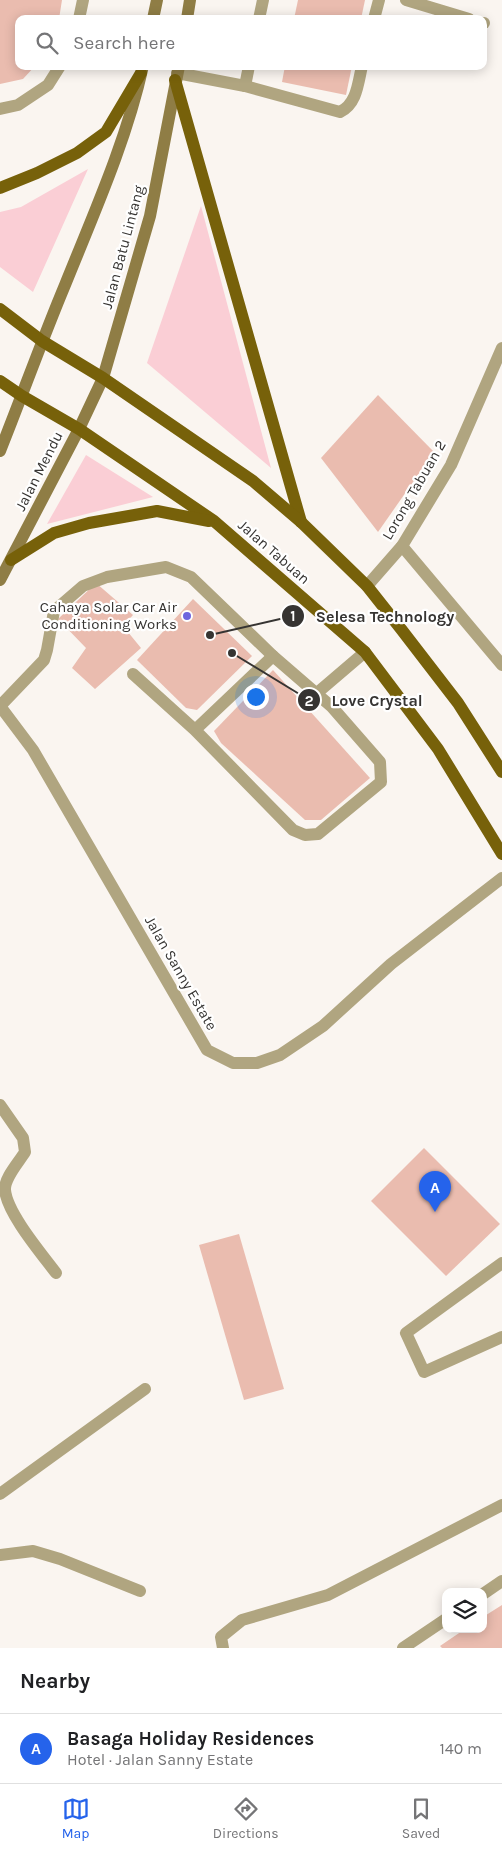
<!DOCTYPE html>
<meta charset="utf-8">
<style>
:root{--surface:#fff;--page:#f2f2f2;--text:#202124;--muted:#757577;--line:#e0e0e0;--accent:#2563eb}
body{margin:0;font-family:Karla,sans-serif;background:var(--page);color:var(--text)}
.controls{position:absolute;right:15px;bottom:15px;display:grid;overflow:hidden;border-radius:10px;box-shadow:0 2px 12px #0003}
.controls button{width:45px;height:45px;display:grid;place-items:center;padding:0;border:0;border-bottom:1px solid var(--line);background:var(--surface);color:var(--text);font:25px sans-serif}
.you{position:absolute;left:255px;top:696px;width:18px;height:18px;margin:-12px;border:4px solid #fff;border-radius:50%;background:#1a73e8;box-shadow:0 0 0 8px #1a73e833}
.badge{display:grid;place-items:center;width:32px;height:32px;border-radius:50%;background:var(--accent);color:#fff;font-size:16px;font-weight:700}
.pin{position:absolute;translate:-50% -41px;filter:drop-shadow(0 1px 2px #0008)}
.pin::after{content:'';position:absolute;top:26px;width:18px;height:15px;background:inherit;clip-path:polygon(0 0,100% 0,50% 100%)}
.list{margin:0;padding:0;list-style:none}
h2{display:flex;justify-content:space-between;align-items:center;height:65px;margin:0;padding:0 20px;font-size:21px}
h2 small{font-size:16px;font-weight:400;color:var(--muted)}
.list li{display:grid;grid-template-columns:32px 1fr auto;gap:15px;align-items:center;box-sizing:border-box;height:70px;padding:0 20px;border-top:1px solid var(--line)}
.list b{display:block;font-size:19px;white-space:nowrap}
.list p{margin:0;font-size:16px;white-space:nowrap;color:var(--muted)}
.list em{font-size:16px;font-style:normal;color:var(--muted)}
.icon{flex:none;width:28px;height:28px;fill:none;stroke:currentColor;stroke-width:2;stroke-linecap:round;stroke-linejoin:round}
.map{position:relative;flex:none;width:502px;height:1648px;overflow:hidden}
.search{position:absolute;background:var(--surface);box-shadow:0 2px 12px #0003;left:15px;right:15px;top:15px;height:55px;display:flex;align-items:center;gap:12px;box-sizing:border-box;padding:0 18px;border-radius:10px;color:var(--muted);font-size:19px}
.sheet{height:135px;background:var(--surface)}
nav{display:flex;justify-content:space-around;align-items:center;box-sizing:border-box;height:70px;border-top:1px solid var(--line);background:var(--surface);font-size:14px;color:var(--muted)}
nav a{display:grid;justify-items:center;gap:2px}
nav .on{color:var(--accent)}
.map>svg:first-child{display:block}
</style>
<div class="map">
<svg width="502" height="1648" viewBox="0 0 502 1648">
<rect width="100%" height="100%" fill="#faf5f0"/>
<g fill="#faced5">
<polygon points="88,169 33,292 0,267 0,212 21,207"/>
<polygon points="201,206 271,468 147,363"/>
<polygon points="86,455 153,497 47,524"/>
</g>
<g fill="#eabcaf">
<polygon points="0,0 62,0 59,19 19,19 19,66 35,66 23,79 0,84"/>
<polygon points="298,0 365,0 361,19 294,19"/>
<polygon points="285,66 352,66 346,95 282,82"/>
<polygon points="378,395 434,452 378,532 321,458"/>
<polygon points="96,583 133,615 123,626 141,648 95,689 72,668 86,648 58,619"/>
<polygon points="193,599 252,656 197,710 186,708 137,660"/>
<polygon points="273,670 370,778 321,820 305,820 221,743 214,731"/>
<polygon points="424,1148 500,1224 446,1276 371,1201"/>
<polygon points="239,1234 284,1389 244,1400 199,1245"/>
<polygon points="502,1605 502,1648 442,1648 440,1646 465,1629 483,1629 483,1617"/>
</g>
<g fill="none" stroke-linecap="round" stroke-linejoin="round">
<g stroke="#b0a580" stroke-width="12">
<polyline points="406,0 469,19"/>
<polyline points="259,19 263,0"/>
<polyline points="374,19 379,0"/>
<polyline points="483,23 484,23"/>
<path d="M177 73 245 86 340 112C357 104 358 83 362 66"/>
<polyline points="245,86 249,66"/>
<polyline points="402,546 502,665"/>
<polyline points="0,706 44,660 47,650 54,611 83,586 107,577 166,567 191,577 273,656"/>
<polyline points="502,1263 406,1333 424,1372 502,1337"/>
<polyline points="0,1494 145,1389"/>
<polyline points="0,1555 33,1551 60,1559 140,1591"/>
<polyline points="483,1594 502,1581"/>
<polyline points="223,1648 221,1637 242,1620 328,1595 502,1505"/>
<polyline points="403,1648 446,1619"/>
</g>
<g stroke="#b0a580" stroke-width="12">
<polyline points="79,19 83,0"/>
<polyline points="0,109 18,105 48,85 60,66"/>
<polyline points="367,586 402,546 451,465 502,348"/>
<polyline points="133,674 195,730 293,830 305,835 318,834 381,782 380,762 332,707 273,656 195,730"/>
<polyline points="317,693 365,652"/>
<polyline points="0,706 33,750 207,1050 233,1063 257,1063 280,1055 323,1026 391,964 502,878"/>
<path d="M0 1105 23 1138 25 1152C19 1162 4 1178 5 1190 7 1213 41 1253 56 1273"/>
</g>
<g stroke="#8f7d45" stroke-width="12">
<polyline points="153,19 157,0"/>
<polyline points="187,19 190,0"/>
<path d="M0 451C22 396 42 340 65 285 94 213 126 142 143 66"/>
<polyline points="0,580 79,429 103,378 150,216 179,66"/>
</g>
<g stroke="#77610a" stroke-width="12">
<polyline points="175,80 301,522"/>
<polyline points="0,188 37,173 77,153 106,132 141,73"/>
<polyline points="0,309 42,341 103,378 253,481 301,522 367,586 401,629 458,703 502,772"/>
<polyline points="0,381 22,396 79,429 214,521 365,652 438,749 502,854"/>
<polyline points="11,560 54,533 89,523 157,511 209,521"/>
</g>
</g>
<circle fill="#6e64de" stroke="#fff" stroke-width="2" cx="187" cy="616" r="5"/>
<g text-anchor="middle" stroke-width="4.5" stroke-linejoin="round" paint-order="stroke">
<g font-size="15" fill="#363432" stroke="#fff">
<text transform="translate(123 247) rotate(-75)" y="5">Jalan Batu Lintang</text>
<text transform="translate(39 471) rotate(-63)" y="5">Jalan Mendu</text>
<text transform="translate(414 490) rotate(-60)" y="5">Lorong Tabuan 2</text>
<text transform="translate(274 552) rotate(41)" y="5">Jalan Tabuan</text>
<text transform="translate(181 973) rotate(60)" y="5">Jalan Sanny Estate</text>
</g>
<g font-size="15" fill="#363432" stroke="#fff" text-anchor="end">
<text x="177" y="612">Cahaya Solar Car Air<tspan x="177" dy="17">Conditioning Works</tspan></text>
</g>
</g>
<path fill="none" stroke="#363432" stroke-width="2" d="M210 635L293 616M232 653L309 700"/>
<g fill="#363432" stroke="#fff" stroke-width="2">
<circle cx="210" cy="635" r="5"/>
<circle cx="232" cy="653" r="5"/>
<circle cx="293" cy="616" r="12"/>
<circle cx="309" cy="700" r="12"/>
</g>
<g font-size="15" text-anchor="middle" font-weight="bold" fill="#fff">
<text x="293" y="621">1</text>
<text x="309" y="706">2</text>
</g>
<g font-size="16" text-anchor="middle" font-weight="bold" fill="#363432" stroke="#fff" stroke-width="4.5" stroke-linejoin="round" paint-order="stroke">
<text x="385" y="622">Selesa Technology</text>
<text x="377" y="706">Love Crystal</text>
</g>
</svg>
<div class="controls">
<button><svg class="icon" aria-label="layers" viewBox="0 0 24 24"><path d="M12 4l9 5-9 5-9-5zM3 14l9 5 9-5"/></svg></button>
</div>
<div class="you"></div>
<div class="pin badge" style="left:435px;top:1212px">A</div>
<div class="search"><svg class="icon" aria-label="search" viewBox="0 0 24 24"><circle cx="10" cy="10" r="6"/><path d="M15 15l6 6"/></svg>Search here</div>
</div>
<section class="sheet">
<h2>Nearby<small></small></h2>
<ul class="list">
<li><span class="badge">A</span><div><b>Basaga Holiday Residences</b><p>Hotel · Jalan Sanny Estate</p></div><em>140 m</em></li>
</ul>
</section>
<nav>
<a class="on"><svg class="icon" aria-label="map" viewBox="0 0 24 24"><path d="M3 6l6-2 6 2 6-2v14l-6 2-6-2-6 2zM9 4v14M15 6v14"/></svg>Map</a>
<a><svg class="icon" aria-label="directions" viewBox="0 0 24 24"><path d="M12 3l9 9-9 9-9-9zM9 14v-3h6M13 9l2 2-2 2"/></svg>Directions</a>
<a><svg class="icon" aria-label="saved" viewBox="0 0 24 24"><path d="M7 4h10v16l-5-4-5 4z"/></svg>Saved</a>
</nav>
